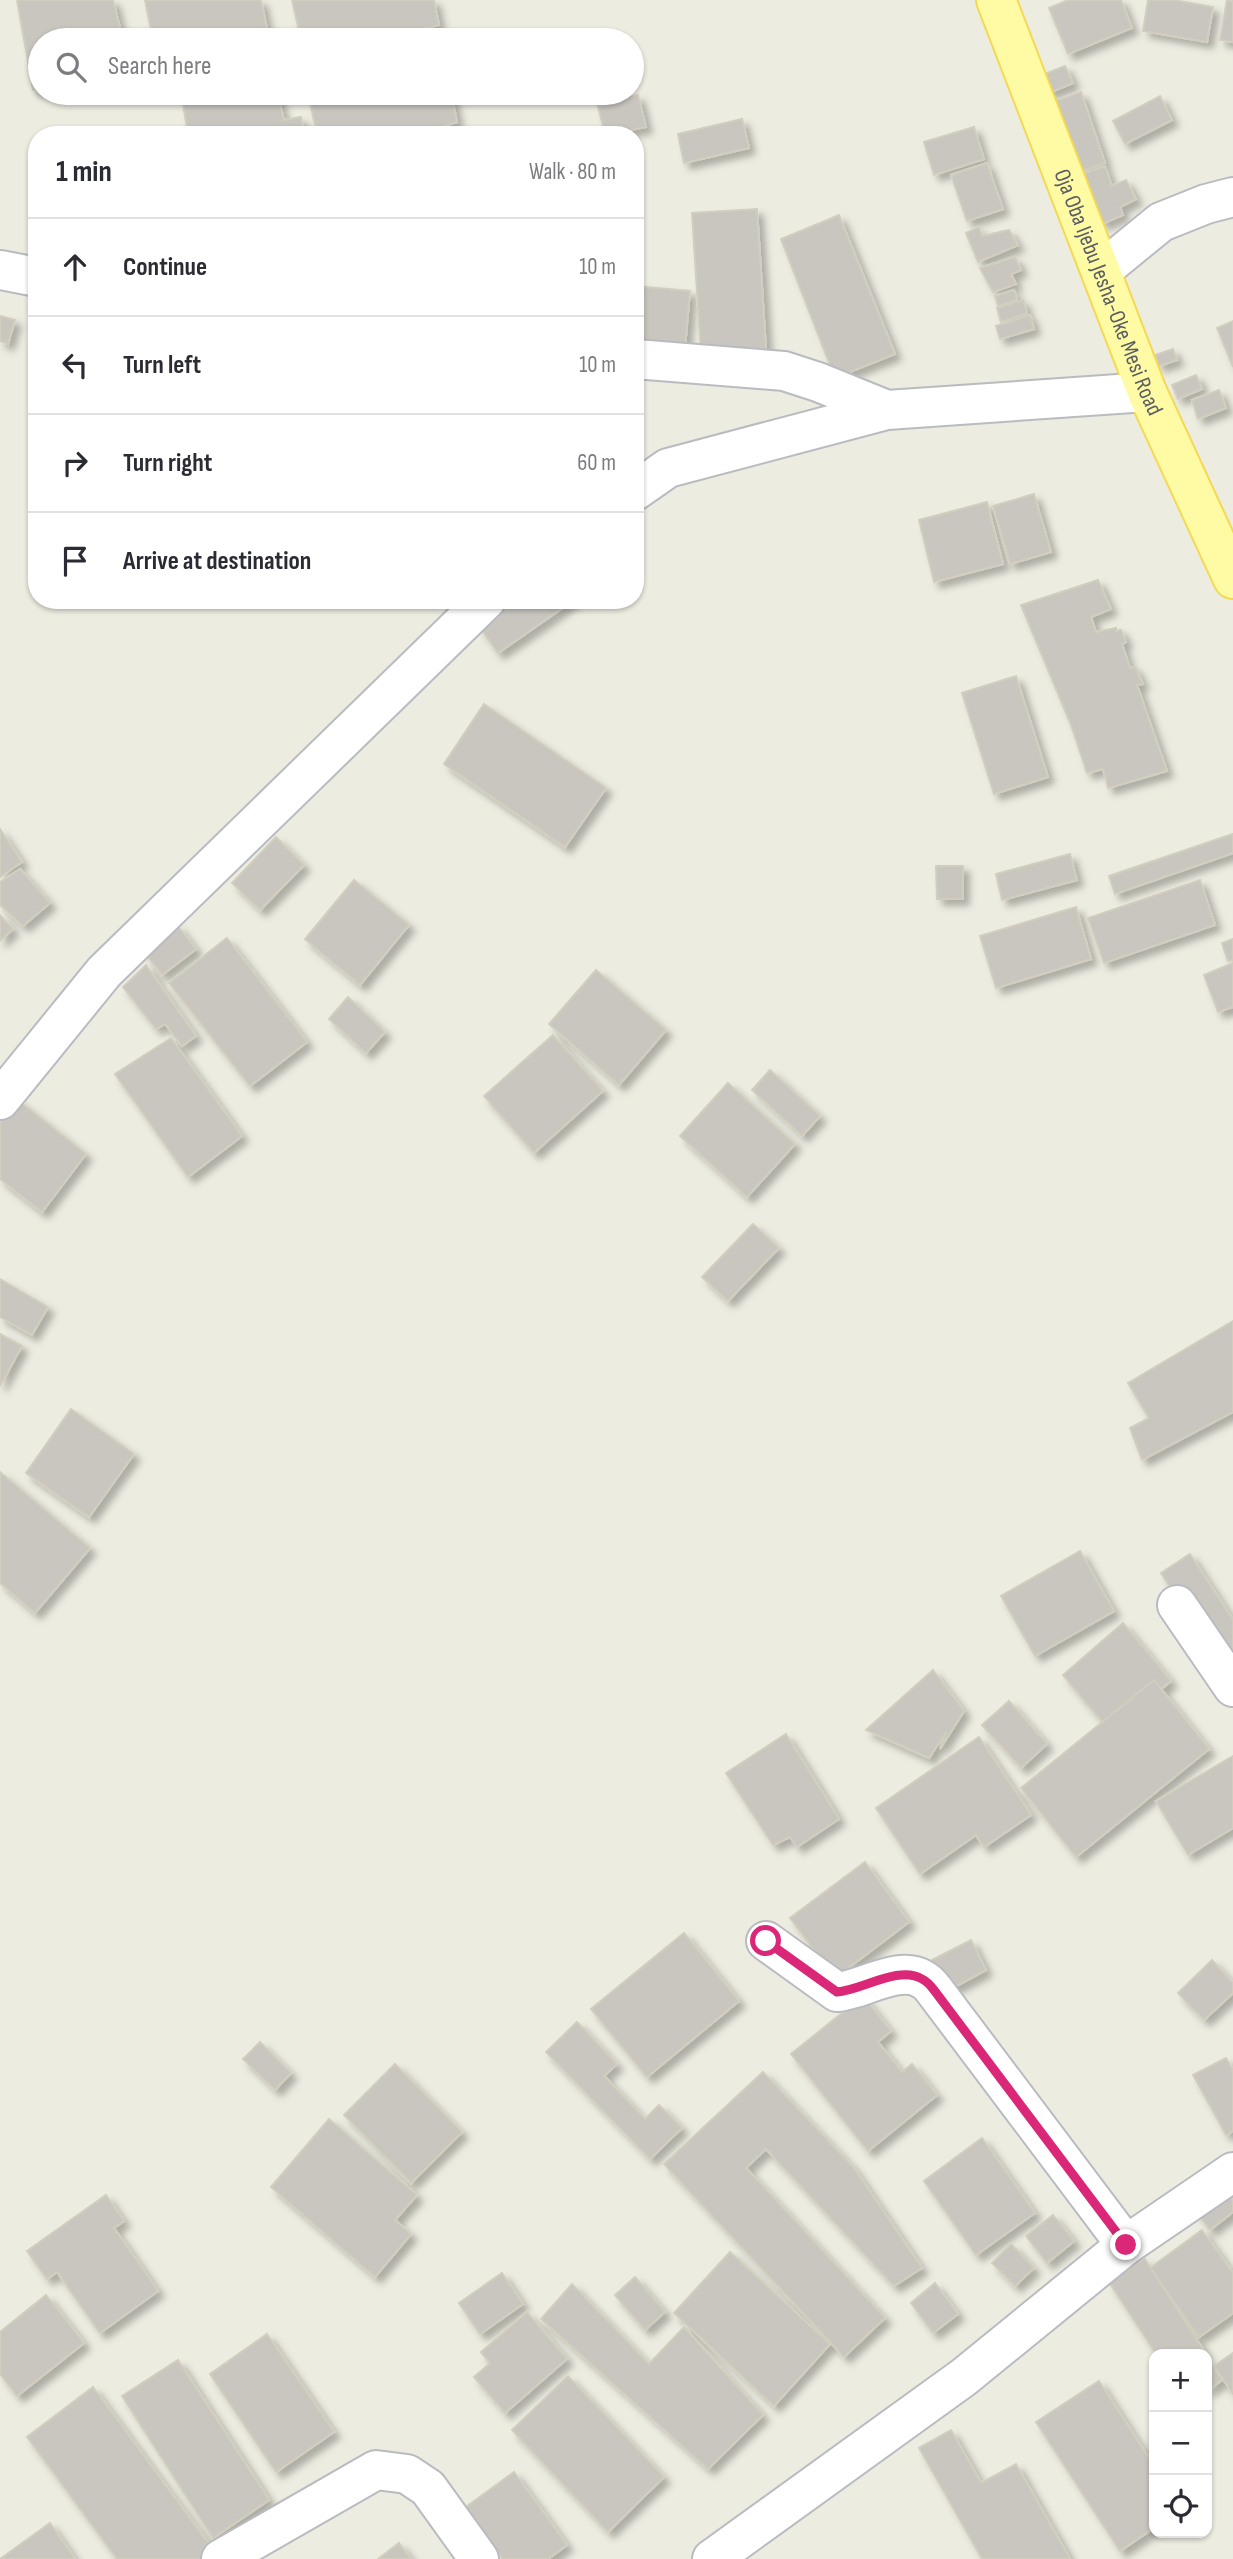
<!DOCTYPE html>
<meta charset="utf-8">
<style>
:root{--surface:#fff;--page:#f2f2f3;--text:#2b2b33;--muted:#7c7c81;--line:#e1e1e2}
body{margin:0;font-family:"Sofia Sans Condensed",sans-serif;background:var(--page);color:var(--text)}
.controls{position:absolute;right:21px;bottom:21px;display:grid;overflow:hidden;border-radius:14px;box-shadow:0 2px 5px #0004}
.controls button{width:63px;height:63px;display:grid;place-items:center;padding:0;border:0;border-bottom:2px solid var(--line);background:var(--surface);color:var(--text);font:35px sans-serif}
.stop{position:absolute;width:21px;height:21px;margin:-16px;border:5px solid #db2777;border-radius:50%;background:#fff}
.stop.end{background:#db2777;border-color:#fff;box-shadow:0 2px 7px #0008}
.list{margin:0;padding:0;list-style:none}
h2{display:flex;justify-content:space-between;align-items:center;height:91px;margin:0;padding:0 28px;font-size:30px}
h2 small{font-size:23px;font-weight:400;color:var(--muted)}
.list li{display:grid;grid-template-columns:46px 1fr auto;gap:21px;align-items:center;box-sizing:border-box;height:98px;padding:0 28px;border-top:2px solid var(--line)}
.list b{display:block;font-size:26px;white-space:nowrap}
.list em{font-size:23px;font-style:normal;color:var(--muted)}
.icon{flex:none;width:38px;height:38px;fill:none;stroke:currentColor;stroke-width:2;stroke-linecap:round;stroke-linejoin:round}
.map{position:relative;flex:none;width:1233px;height:2559px;overflow:hidden}
.search{position:absolute;background:var(--surface);box-shadow:0 2px 5px #0004;left:28px;top:28px;width:616px;height:77px;display:flex;align-items:center;gap:18px;box-sizing:border-box;padding:0 24px;border-radius:38px;color:var(--muted);font-size:26px}
.panel{position:absolute;background:var(--surface);box-shadow:0 2px 5px #0004;left:28px;top:126px;width:616px;height:483px;border-radius:28px}
.map>svg:first-child{display:block}
</style>
<div class="map">
<svg width="1233" height="2559" viewBox="0 0 1233 2559">
<defs>
<filter id="shadow"><feDropShadow dx="6" dy="6" stdDeviation="3.5" flood-color="#0004"/></filter>
</defs>
<rect width="100%" height="100%" fill="#edece1"/>
<g fill="#c8c6be" stroke="#d2cebf" stroke-width="2" filter="url(#shadow)">
<polygon points="17,0 113,0 123,40 40,40 40,89 33,90"/>
<polygon points="145,0 261,0 267,29 215,40 153,40"/>
<polygon points="292,0 434,0 439,25 373,40 301,40"/>
<polygon points="1068,0 1121,0 1132,28 1068,54 1049,8"/>
<polygon points="1148,0 1174,0 1213,7 1207,42 1143,31"/>
<polygon points="1227,0 1233,1 1233,42 1220,40"/>
<polygon points="1065,66 1073,83 1049,93 1042,75"/>
<polygon points="1081,92 1105,163 1079,172 1055,101"/>
<polygon points="204,93 277,93 284,120 301,117 304,135 188,135 182,97"/>
<polygon points="308,93 451,93 457,122 438,128 439,135 317,135"/>
<polygon points="638,95 646,127 605,135 598,106"/>
<polygon points="1160,96 1172,120 1125,144 1113,121"/>
<polygon points="742,119 749,148 684,163 678,134"/>
<polygon points="974,127 984,159 934,175 924,142"/>
<polygon points="987,163 1003,209 967,221 951,175"/>
<polygon points="1105,166 1112,186 1126,180 1136,199 1120,207 1123,215 1102,224 1082,174"/>
<polygon points="757,209 766,349 701,354 692,213"/>
<polygon points="839,215 895,354 835,378 781,239"/>
<polygon points="979,227 982,236 1009,230 1018,245 978,262 966,233"/>
<polygon points="1015,257 1021,270 1011,274 1016,284 993,292 980,268"/>
<polygon points="635,286 690,291 685,348 635,344"/>
<polygon points="1014,290 1017,300 998,306 995,296"/>
<polygon points="1023,300 1027,313 1001,322 997,308"/>
<polygon points="1030,315 1034,329 1000,339 996,326"/>
<polygon points="0,316 15,320 8,344 0,341"/>
<polygon points="1233,321 1233,367 1217,328"/>
<polygon points="1173,349 1177,360 1159,366 1155,355"/>
<polygon points="1196,375 1202,389 1178,399 1172,385"/>
<polygon points="1219,390 1226,408 1198,419 1192,400"/>
<polygon points="1034,494 1051,552 1010,564 993,506"/>
<polygon points="987,502 1003,564 934,582 919,520"/>
<polygon points="1098,580 1111,609 1091,617 1096,632 1116,628 1116,631 1121,630 1126,642 1122,644 1130,668 1135,667 1143,684 1137,685 1167,771 1108,788 1103,769 1087,773 1071,725 1021,605"/>
<polygon points="515,600 574,600 498,653 479,626"/>
<polygon points="1016,676 1048,777 994,794 962,693"/>
<polygon points="484,704 606,788 565,847 444,764"/>
<polygon points="0,829 22,862 0,877"/>
<polygon points="1233,834 1233,853 1115,894 1109,876"/>
<polygon points="276,837 304,865 260,910 232,883"/>
<polygon points="1070,854 1077,880 1002,900 996,874"/>
<polygon points="936,866 963,866 963,899 937,899"/>
<polygon points="20,869 50,903 23,926 0,905 0,882"/>
<polygon points="354,880 409,925 360,985 305,939"/>
<polygon points="1200,880 1215,925 1104,963 1088,918"/>
<polygon points="1076,907 1091,959 996,988 980,936"/>
<polygon points="0,915 13,929 0,941"/>
<polygon points="177,925 196,949 162,975 144,952"/>
<polygon points="227,938 307,1042 250,1086 169,983"/>
<polygon points="1233,939 1233,960 1228,961 1222,943"/>
<polygon points="1233,963 1233,1007 1218,1012 1204,975"/>
<polygon points="146,965 196,1036 182,1046 165,1024 156,1029 123,987"/>
<polygon points="596,970 666,1030 619,1085 549,1024"/>
<polygon points="348,997 385,1032 366,1053 329,1019"/>
<polygon points="553,1035 603,1091 534,1153 484,1096"/>
<polygon points="171,1038 242,1136 188,1177 115,1074"/>
<polygon points="770,1070 820,1116 802,1136 752,1090"/>
<polygon points="728,1083 795,1144 747,1197 680,1136"/>
<polygon points="18,1100 86,1154 42,1212 0,1179 0,1123"/>
<polygon points="753,1224 779,1248 728,1301 702,1277"/>
<polygon points="0,1279 48,1307 32,1335 0,1317"/>
<polygon points="1233,1321 1233,1412 1142,1460 1130,1428 1149,1418 1128,1383"/>
<polygon points="0,1334 22,1346 0,1386"/>
<polygon points="71,1409 134,1454 89,1517 26,1473"/>
<polygon points="0,1472 90,1548 35,1613 0,1583"/>
<polygon points="1080,1551 1114,1611 1035,1656 1001,1596"/>
<polygon points="1190,1554 1233,1620 1233,1668 1226,1673 1161,1573"/>
<polygon points="1123,1623 1171,1681 1110,1731 1063,1675"/>
<polygon points="933,1670 964,1711 940,1749 946,1732 929,1758 866,1730"/>
<polygon points="1154,1680 1209,1749 1076,1857 1021,1788"/>
<polygon points="1009,1701 1047,1744 1021,1768 982,1725"/>
<polygon points="786,1734 839,1819 797,1847 790,1837 773,1845 726,1773"/>
<polygon points="979,1737 1031,1815 984,1847 976,1835 920,1874 876,1808"/>
<polygon points="1233,1756 1233,1828 1188,1855 1156,1801"/>
<polygon points="865,1862 909,1922 835,1978 790,1918"/>
<polygon points="684,1933 739,2001 647,2077 591,2009"/>
<polygon points="971,1940 986,1970 942,1994 926,1963"/>
<polygon points="1212,1960 1233,1983 1233,1993 1204,2020 1178,1993"/>
<polygon points="863,1996 891,2031 878,2042 902,2072 912,2064 937,2095 868,2151 791,2054"/>
<polygon points="577,2022 617,2064 604,2076 645,2119 659,2105 682,2128 650,2159 546,2052"/>
<polygon points="260,2042 291,2073 275,2090 243,2059"/>
<polygon points="1226,2058 1233,2070 1233,2131 1226,2135 1193,2075"/>
<polygon points="395,2064 462,2132 411,2183 344,2115"/>
<polygon points="763,2072 853,2167 922,2268 894,2286 766,2149 746,2168 885,2318 844,2357 664,2164"/>
<polygon points="329,2119 417,2195 395,2220 411,2234 375,2277 271,2187"/>
<polygon points="982,2138 1035,2213 976,2255 924,2181"/>
<polygon points="1223,2188 1233,2201 1233,2212 1210,2230 1195,2210"/>
<polygon points="106,2195 124,2221 114,2228 158,2291 100,2333 57,2272 47,2279 27,2251"/>
<polygon points="1053,2215 1074,2241 1047,2263 1026,2236"/>
<polygon points="1202,2230 1233,2273 1233,2313 1199,2337 1150,2268"/>
<polygon points="1011,2244 1034,2268 1015,2286 992,2263"/>
<polygon points="730,2252 830,2344 774,2406 674,2313"/>
<polygon points="1145,2259 1206,2354 1156,2354 1109,2282"/>
<polygon points="502,2273 523,2304 480,2334 459,2303"/>
<polygon points="635,2277 665,2312 645,2330 615,2295"/>
<polygon points="935,2283 958,2314 933,2333 911,2303"/>
<polygon points="572,2284 649,2364 684,2327 763,2415 708,2469 541,2319"/>
<polygon points="46,2295 84,2343 17,2396 0,2374 0,2332"/>
<polygon points="527,2312 567,2359 505,2413 474,2377 490,2363 481,2352"/>
<polygon points="267,2334 334,2432 276,2472 210,2374"/>
<polygon points="1233,2353 1233,2394 1214,2366"/>
<polygon points="1207,2356 1222,2380 1207,2391"/>
<polygon points="178,2360 269,2500 213,2538 122,2396"/>
<polygon points="568,2376 664,2477 608,2532 512,2430"/>
<polygon points="1099,2381 1154,2466 1154,2528 1120,2551 1036,2422"/>
<polygon points="93,2387 214,2551 203,2559 117,2559 27,2437"/>
<polygon points="951,2430 981,2483 1016,2464 1070,2559 982,2559 919,2448"/>
<polygon points="514,2472 567,2545 548,2559 503,2559 466,2507"/>
<polygon points="50,2523 75,2559 0,2559"/>
<polygon points="399,2543 411,2559 378,2559"/>
</g>
<g fill="none" stroke-linecap="round" stroke-linejoin="round">
<defs>
<g id="minor">
<polyline points="0,270 37,277"/>
<polyline points="1101,271 1161,222 1206,204 1233,197"/>
<polyline points="635,359 784,371 818,382 887,410"/>
<polyline points="635,491 668,468 887,410 1147,392"/>
<polyline points="0,1100 104,972 486,600"/>
<polyline points="1177,1605 1233,1687"/>
<path d="M766 1941 837 1992C862 1990 899 1965 922 1979 926 1981 931 1986 934 1990L1126 2245"/>
<polyline points="221,2559 376,2470 407,2474 428,2488 479,2559"/>
<polyline points="712,2559 964,2377 1126,2245 1233,2172"/>
</g>
<g id="major">
<path id="s1" d="M996 0 1147 392 1233 579"/>
</g>
</defs>
<use href="#minor" stroke="#b9bbc1" stroke-width="42"/>
<use href="#major" stroke="#f4d953" stroke-width="42"/>
<use href="#minor" stroke="#fff" stroke-width="38"/>
<use href="#major" stroke="#fffaa4" stroke-width="38"/>
</g>
<g fill="none" stroke-linecap="round" stroke-linejoin="round">
<path stroke="#db2777" stroke-width="9" d="M766 1941 837 1992C862 1990 899 1965 922 1979 926 1981 931 1986 934 1990L1126 2245"/>
</g>
<g text-anchor="middle" stroke-width="6" stroke-linejoin="round" paint-order="stroke">
<g font-size="23" fill="#5a5d63" stroke="#fff">
<text dy="8" stroke="none"><textPath href="#s1" startOffset="313">Oja Oba Ijebu Jesha-Oke Mesi Road</textPath></text>
</g>
</g>
</svg>
<div class="controls">
<button>+</button>
<button>−</button>
<button><svg class="icon" aria-label="locate" viewBox="0 0 24 24"><circle cx="12" cy="12" r="6"/><path d="M12 2v4M12 18v4M2 12h4M18 12h4"/></svg></button>
</div>
<div class="stop" style="left:766px;top:1941px"></div>
<div class="stop end" style="left:1126px;top:2245px"></div>
<div class="search"><svg class="icon" aria-label="search" viewBox="0 0 24 24"><circle cx="10" cy="10" r="6"/><path d="M15 15l6 6"/></svg>Search here</div>
<section class="panel">
<h2>1 min<small>Walk · 80 m</small></h2>
<ul class="list">
<li><svg class="icon" aria-label="ahead" viewBox="0 0 24 24"><path d="M12 20V5M6 11l6-6 6 6"/></svg><div><b>Continue</b></div><em>10 m</em></li>
<li><svg class="icon" aria-label="left" viewBox="0 0 24 24"><path d="M17 20v-9H6M10 6l-5 5 5 5"/></svg><div><b>Turn left</b></div><em>10 m</em></li>
<li><svg class="icon" aria-label="right" viewBox="0 0 24 24"><path d="M7 20v-9h11M14 6l5 5-5 5"/></svg><div><b>Turn right</b></div><em>60 m</em></li>
<li><svg class="icon" aria-label="arrive" viewBox="0 0 24 24"><path d="M6 21V4h12l-3 4 3 4H6"/></svg><div><b>Arrive at destination</b></div></li>
</ul>
</section>
</div>
